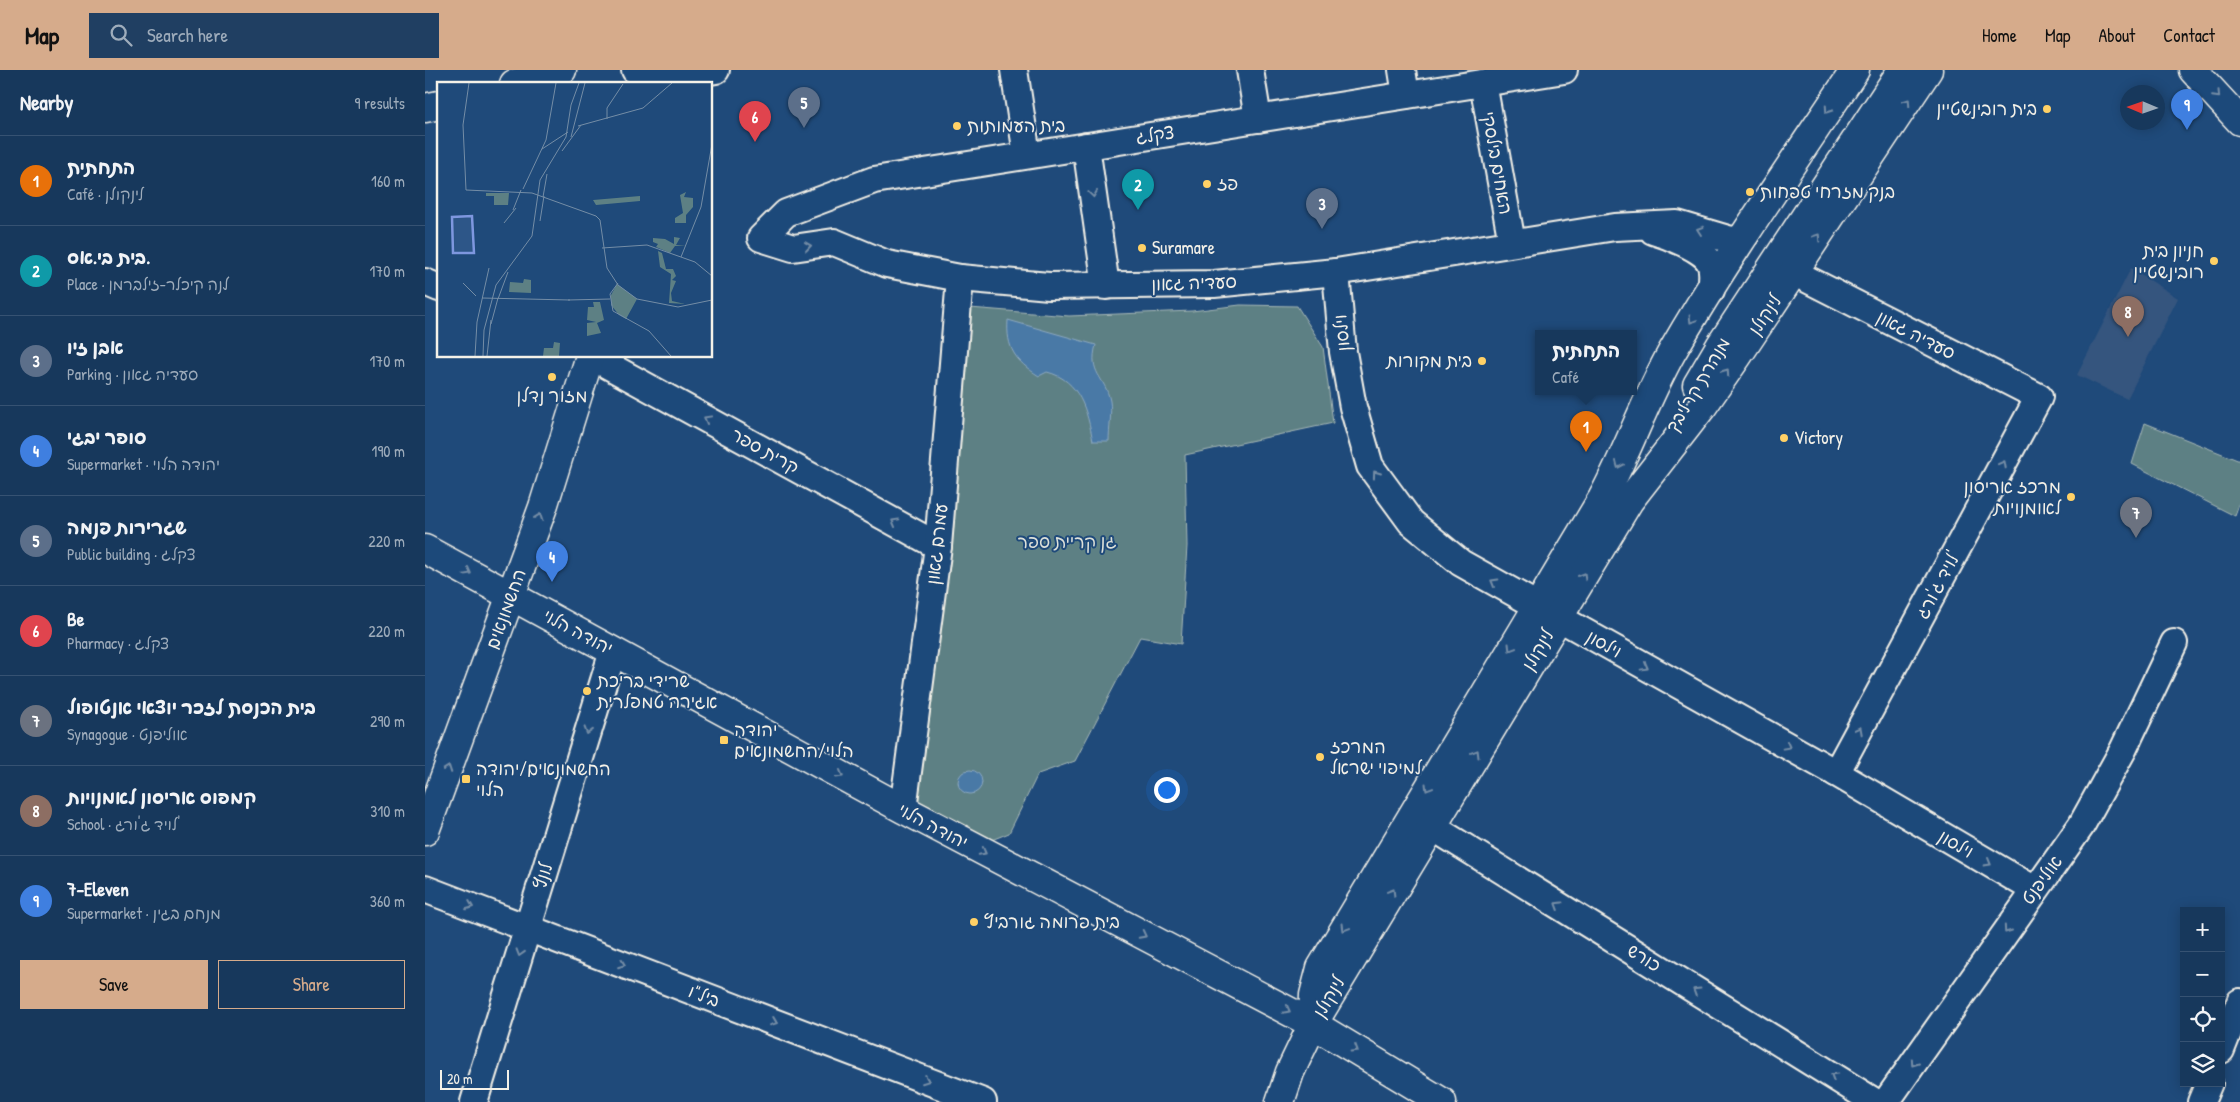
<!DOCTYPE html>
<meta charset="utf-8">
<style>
:root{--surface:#17385c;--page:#203f62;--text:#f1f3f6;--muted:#9eacbb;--line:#365272;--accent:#d6ab8b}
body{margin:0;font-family:"Patrick Hand","Playpen Sans Hebrew",sans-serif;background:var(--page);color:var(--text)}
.controls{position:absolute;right:15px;bottom:15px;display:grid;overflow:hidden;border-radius:0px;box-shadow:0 2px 12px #0003}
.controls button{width:45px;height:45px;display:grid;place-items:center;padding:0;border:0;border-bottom:1px solid var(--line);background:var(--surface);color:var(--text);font:25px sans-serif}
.compass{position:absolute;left:1695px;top:15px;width:45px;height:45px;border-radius:50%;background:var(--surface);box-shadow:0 2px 12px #0003;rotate:272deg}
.scale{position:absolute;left:15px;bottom:12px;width:69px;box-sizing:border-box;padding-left:5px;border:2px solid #f4f1e8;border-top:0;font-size:14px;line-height:18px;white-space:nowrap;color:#f4f1e8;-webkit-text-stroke:4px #1f4a7a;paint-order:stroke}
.you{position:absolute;left:741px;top:719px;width:18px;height:18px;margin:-12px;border:4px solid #fff;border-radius:50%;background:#1a73e8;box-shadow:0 0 0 8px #1a73e833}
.badge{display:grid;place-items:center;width:32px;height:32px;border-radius:50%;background:var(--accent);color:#fff;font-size:16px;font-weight:700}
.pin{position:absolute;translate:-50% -41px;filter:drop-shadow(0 1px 2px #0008)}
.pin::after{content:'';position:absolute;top:26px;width:18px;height:15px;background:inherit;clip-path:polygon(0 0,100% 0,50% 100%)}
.popup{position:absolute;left:1110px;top:260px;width:102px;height:65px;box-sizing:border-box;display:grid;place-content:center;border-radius:0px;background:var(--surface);filter:drop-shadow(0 1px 4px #0005);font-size:16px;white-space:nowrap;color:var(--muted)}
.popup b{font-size:19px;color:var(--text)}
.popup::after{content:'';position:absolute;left:50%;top:100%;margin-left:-10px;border:10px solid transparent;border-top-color:var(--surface)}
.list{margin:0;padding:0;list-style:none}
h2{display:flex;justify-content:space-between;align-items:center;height:65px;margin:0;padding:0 20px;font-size:21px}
h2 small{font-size:16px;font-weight:400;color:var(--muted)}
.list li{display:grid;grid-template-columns:32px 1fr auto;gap:15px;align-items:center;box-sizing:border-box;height:90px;padding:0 20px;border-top:1px solid var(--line)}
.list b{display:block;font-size:19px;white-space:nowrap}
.list p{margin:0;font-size:16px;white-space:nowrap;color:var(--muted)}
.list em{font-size:16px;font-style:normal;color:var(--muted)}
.actions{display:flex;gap:10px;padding:15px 20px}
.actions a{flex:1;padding:11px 0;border:1px solid var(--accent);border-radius:0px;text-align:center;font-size:18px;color:var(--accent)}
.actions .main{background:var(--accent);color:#111}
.icon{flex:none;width:28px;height:28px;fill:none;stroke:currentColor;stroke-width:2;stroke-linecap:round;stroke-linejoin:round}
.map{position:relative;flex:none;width:1815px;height:1032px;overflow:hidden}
header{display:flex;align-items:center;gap:30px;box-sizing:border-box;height:70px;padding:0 25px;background:var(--accent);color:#111}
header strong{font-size:24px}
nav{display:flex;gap:28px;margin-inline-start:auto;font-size:18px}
.search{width:350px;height:45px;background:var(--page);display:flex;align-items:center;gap:12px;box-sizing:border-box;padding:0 18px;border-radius:0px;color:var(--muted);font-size:19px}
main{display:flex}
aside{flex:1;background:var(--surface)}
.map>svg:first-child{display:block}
</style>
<header>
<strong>Map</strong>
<div class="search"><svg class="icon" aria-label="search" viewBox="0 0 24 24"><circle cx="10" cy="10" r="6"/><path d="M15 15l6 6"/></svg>Search here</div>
<nav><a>Home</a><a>Map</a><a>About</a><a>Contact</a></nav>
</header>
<main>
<aside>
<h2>Nearby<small>9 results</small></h2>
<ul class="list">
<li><span class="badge" style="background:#e8710a">1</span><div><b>התחתית</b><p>Café · לינקולן</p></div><em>160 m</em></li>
<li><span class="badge" style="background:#0f9aa8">2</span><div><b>בית בי.אס.</b><p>Place · לנה קיכלר-זילברמן</p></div><em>170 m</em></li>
<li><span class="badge" style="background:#5c6f8a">3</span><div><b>אבן זיו</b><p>Parking · סעדיה גאון</p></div><em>170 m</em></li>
<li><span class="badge" style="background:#3f7fe0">4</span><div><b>סופר יבגי</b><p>Supermarket · יהודה הלוי</p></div><em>190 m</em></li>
<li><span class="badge" style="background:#5c6f8a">5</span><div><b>שגרירות פנמה</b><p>Public building · צקלג</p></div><em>220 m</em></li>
<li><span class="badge" style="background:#e0444e">6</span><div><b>Be</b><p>Pharmacy · צקלג</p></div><em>220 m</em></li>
<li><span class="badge" style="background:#6b7280">7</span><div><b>בית הכנסת לזכר יוצאי אנטופול</b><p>Synagogue · אוליפנט</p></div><em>290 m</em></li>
<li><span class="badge" style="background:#8d6e63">8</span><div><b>קמפוס אריסון לאמנויות</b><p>School · לויד ג'ורג'</p></div><em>310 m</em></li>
<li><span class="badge" style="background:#3f7fe0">9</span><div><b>7-Eleven</b><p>Supermarket · מנחם בגין</p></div><em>360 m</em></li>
</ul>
<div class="actions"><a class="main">Save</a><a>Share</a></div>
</aside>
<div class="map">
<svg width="1815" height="1032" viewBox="0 0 1815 1032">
<rect width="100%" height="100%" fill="#1f4a7a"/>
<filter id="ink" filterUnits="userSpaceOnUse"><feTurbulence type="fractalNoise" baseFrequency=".02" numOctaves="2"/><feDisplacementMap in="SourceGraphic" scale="10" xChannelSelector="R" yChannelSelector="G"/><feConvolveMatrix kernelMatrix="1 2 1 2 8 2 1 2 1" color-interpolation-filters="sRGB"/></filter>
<g filter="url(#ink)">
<polygon fill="#34547e" points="1706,198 1753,228 1702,329 1652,305"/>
<g fill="#5d8084" stroke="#a8b8b6">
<polygon points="815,235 872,236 898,277 908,353 760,385 762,476 756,574 715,567 650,691 613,704 584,763 559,773 491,732 545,238 644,246 767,241"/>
<polygon points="1720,353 1815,391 1815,432 1810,446 1707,394"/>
</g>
<g fill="#4979a6" stroke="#8da9c0">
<path d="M583 250 671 275C663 304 680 306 685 331 687 343 684 359 684 371H668C662 341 655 310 622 302L614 306C590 291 581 278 583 250Z"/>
<circle cx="545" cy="712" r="12"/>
</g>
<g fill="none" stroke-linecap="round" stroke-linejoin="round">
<defs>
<g id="minor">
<polyline points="210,0 228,11 291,0"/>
<polyline points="589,0 602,85"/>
<polyline points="825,0 833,49"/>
<polyline points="977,0 981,25"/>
<polyline points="1139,0 449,110 361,143 336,168 368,178 409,172 462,194 535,208 624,216 789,214 911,202 1190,157 1252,154 1306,170 1313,169 1321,164"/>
<polyline points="1058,13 1087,173"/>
<polyline points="661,76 681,216"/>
<path d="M1228 161C1242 165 1279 179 1285 193 1289 201 1287 211 1286 220"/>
<polyline points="911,202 918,282 928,337 945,396 986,452 1036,493 1411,703 1610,820"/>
<polyline points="1368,202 1614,327 1411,703"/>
<polyline points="0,212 14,218"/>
<polyline points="166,286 513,476"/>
<polyline points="478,739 513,476 535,208"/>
<polyline points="988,745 1450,1032"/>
<polyline points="0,819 558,1032"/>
<polyline points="1796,980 1815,932"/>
<polyline points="49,1032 188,581"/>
<polyline points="1461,1032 1656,756 1698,680 1749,573"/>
<polyline points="1776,1032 1784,1013"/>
</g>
<g id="tertiary">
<polyline points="1768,0 1815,51"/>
<polyline points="89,14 137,0"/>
<polyline points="227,14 229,0"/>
<polyline points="0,38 14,35"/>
<polyline points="1272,315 1295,276 1477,0"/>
<polyline points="0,479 478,739 888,954 1017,1032"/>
<polyline points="0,761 118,437 165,286"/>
<path d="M888 945 889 925 896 898 1177 429C1203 381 1220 330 1247 282 1303 185 1368 93 1430 0"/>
<polyline points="855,1032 865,1002 888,954 1204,431 1278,336 1312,287 1503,0"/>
</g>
</defs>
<use href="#minor" stroke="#f4f1e8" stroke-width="30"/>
<use href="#tertiary" stroke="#f4f1e8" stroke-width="31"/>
<use href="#minor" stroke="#1f4a7a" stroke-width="26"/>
<use href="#tertiary" stroke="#1f4a7a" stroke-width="28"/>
</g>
<defs><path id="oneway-chevron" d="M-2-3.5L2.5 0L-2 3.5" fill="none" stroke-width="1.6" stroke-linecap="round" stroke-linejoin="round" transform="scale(1.25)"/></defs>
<g stroke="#748da6">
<use href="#oneway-chevron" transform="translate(1792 25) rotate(47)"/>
<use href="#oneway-chevron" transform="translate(1482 32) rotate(-56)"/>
<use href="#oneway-chevron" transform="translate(1403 40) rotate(124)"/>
<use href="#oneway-chevron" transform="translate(668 124) rotate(82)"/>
<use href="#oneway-chevron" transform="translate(1275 160) rotate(-161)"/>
<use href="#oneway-chevron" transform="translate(1392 167) rotate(-56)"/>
<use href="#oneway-chevron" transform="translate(383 176) rotate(-8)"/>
<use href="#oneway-chevron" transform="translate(1267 250) rotate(122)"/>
<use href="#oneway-chevron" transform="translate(1301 302) rotate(-55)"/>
<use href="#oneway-chevron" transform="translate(282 349) rotate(-151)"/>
<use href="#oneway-chevron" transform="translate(1578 394) rotate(-62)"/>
<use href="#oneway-chevron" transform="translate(1194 395) rotate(114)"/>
<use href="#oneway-chevron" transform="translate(951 404) rotate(-126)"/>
<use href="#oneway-chevron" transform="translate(114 447) rotate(-70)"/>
<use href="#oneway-chevron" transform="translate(470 452) rotate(-151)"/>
<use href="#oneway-chevron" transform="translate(43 502) rotate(29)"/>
<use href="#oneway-chevron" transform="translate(1158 506) rotate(-59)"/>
<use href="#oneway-chevron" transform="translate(1069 512) rotate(-150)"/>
<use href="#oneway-chevron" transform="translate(1086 578) rotate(121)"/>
<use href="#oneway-chevron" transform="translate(1220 597) rotate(29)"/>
<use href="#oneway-chevron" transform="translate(1434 660) rotate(-62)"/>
<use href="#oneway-chevron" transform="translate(163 661) rotate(107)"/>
<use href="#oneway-chevron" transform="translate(1362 676) rotate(29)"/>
<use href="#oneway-chevron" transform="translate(1051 683) rotate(-59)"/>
<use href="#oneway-chevron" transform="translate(23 699) rotate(-70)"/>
<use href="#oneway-chevron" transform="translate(415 705) rotate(29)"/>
<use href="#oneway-chevron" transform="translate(1003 718) rotate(121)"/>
<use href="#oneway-chevron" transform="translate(558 782) rotate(28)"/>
<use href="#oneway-chevron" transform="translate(1563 793) rotate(30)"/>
<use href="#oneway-chevron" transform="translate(967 822) rotate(-59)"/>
<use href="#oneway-chevron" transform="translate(1133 835) rotate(-148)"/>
<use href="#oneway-chevron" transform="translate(45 836) rotate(21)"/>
<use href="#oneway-chevron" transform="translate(920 858) rotate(121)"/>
<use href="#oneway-chevron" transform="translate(1582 860) rotate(125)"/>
<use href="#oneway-chevron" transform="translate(718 865) rotate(27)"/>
<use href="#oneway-chevron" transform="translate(95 883) rotate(107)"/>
<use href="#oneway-chevron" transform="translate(197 894) rotate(21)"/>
<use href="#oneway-chevron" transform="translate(1271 921) rotate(-148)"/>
<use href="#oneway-chevron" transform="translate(862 940) rotate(28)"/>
<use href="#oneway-chevron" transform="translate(349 952) rotate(21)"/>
<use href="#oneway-chevron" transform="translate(930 979) rotate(31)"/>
<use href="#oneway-chevron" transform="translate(1489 993) rotate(125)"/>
<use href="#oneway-chevron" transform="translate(1409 1006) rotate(-148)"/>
<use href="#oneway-chevron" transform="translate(501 1010) rotate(21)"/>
</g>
</g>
<g fill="#ffd166" stroke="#1f4a7a" stroke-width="2">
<circle cx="1622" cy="39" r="5"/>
<circle cx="532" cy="56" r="5"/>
<circle cx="782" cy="114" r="5"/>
<circle cx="1325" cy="122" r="5"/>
<circle cx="717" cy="178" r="5"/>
<circle cx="1789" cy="191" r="5"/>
<circle cx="1057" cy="291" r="5"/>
<circle cx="127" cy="307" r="5"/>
<circle cx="1359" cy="368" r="5"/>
<circle cx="1646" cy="427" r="5"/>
<circle cx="162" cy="621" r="5"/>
<rect x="294" y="665" width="10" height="10" rx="2.5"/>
<circle cx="895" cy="687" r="5"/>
<rect x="36" y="704" width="10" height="10" rx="2.5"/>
<circle cx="549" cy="852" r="5"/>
</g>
<g text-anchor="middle" stroke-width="4" stroke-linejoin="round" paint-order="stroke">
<g font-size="18" fill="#f4f1e8" stroke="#1f4a7a" text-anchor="start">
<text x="1612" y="45" text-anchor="end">בית רובינשטיין</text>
<text x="542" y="62">בית העמותות</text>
<text x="792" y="120">פז</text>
<text x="1335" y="128">בנק מזרחי טפחות</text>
<text x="727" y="184">Suramare</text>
<text x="1779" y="187" text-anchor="end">חניון בית<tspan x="1779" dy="21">רובינשטיין</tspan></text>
<text x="1047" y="297" text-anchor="end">בית מקורות</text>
<text x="127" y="332" text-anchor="middle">מזור נדלן</text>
<text x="1369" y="374">Victory</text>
<text x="1636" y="423" text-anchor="end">מרכז אריסון<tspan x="1636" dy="21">לאומנויות</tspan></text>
<text x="172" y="617">שרידי בריכת<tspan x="172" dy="21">אגירה טמפלרית</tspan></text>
<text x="309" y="666">יהודה<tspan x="309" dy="21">הלוי/החשמונאים</tspan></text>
<text x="905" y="683">המרכז<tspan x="905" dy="21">למיפוי ישראל</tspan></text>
<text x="51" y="705">החשמונאים/יהודה<tspan x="51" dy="21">הלוי</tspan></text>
<text x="559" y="858">בית פרומה גורביץ</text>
</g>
<g font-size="18" fill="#f4f1e8" stroke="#1f4a7a">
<text transform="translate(730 65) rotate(-9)" y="6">צקלג</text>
<text transform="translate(1072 93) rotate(80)" y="6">האחים בילסקי</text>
<text transform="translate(769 213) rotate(-2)" y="6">סעדיה גאון</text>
<text transform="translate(1340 245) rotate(-56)" y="6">לינקולן</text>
<text transform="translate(917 263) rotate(-96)" y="6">וילסון</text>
<text transform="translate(1491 265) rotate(27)" y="6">סעדיה גאון</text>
<text transform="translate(1273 315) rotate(-59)" y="6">מנהרת קרליבך</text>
<text transform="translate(340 381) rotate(29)" y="6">קרית ספר</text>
<text transform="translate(512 474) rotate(-84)" y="6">עמרם גאון</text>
<text transform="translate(1513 515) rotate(-62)" y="6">לויד ג'ורג'</text>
<text transform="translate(81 539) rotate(-70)" y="6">החשמונאים</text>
<text transform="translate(153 562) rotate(28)" y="6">יהודה הלוי</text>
<text transform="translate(1179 574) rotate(29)" y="6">וילסון</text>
<text transform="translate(1113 580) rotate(-59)" y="6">לינקולן</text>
<text transform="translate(508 756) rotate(28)" y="6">יהודה הלוי</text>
<text transform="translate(1531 774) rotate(30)" y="6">וילסון</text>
<text transform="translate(118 806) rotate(-73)" y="6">לונץ</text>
<text transform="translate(1617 810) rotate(-54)" y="6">אוליפנט</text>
<text transform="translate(1219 888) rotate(32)" y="6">כורש</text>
<text transform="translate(279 926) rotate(21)" y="6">ביל"ו</text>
<text transform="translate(904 927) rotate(-59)" y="6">לינקולן</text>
</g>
<g font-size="18" fill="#dde0d9" stroke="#1f4a7a">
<text x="642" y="478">גן קריית ספר</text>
</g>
</g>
<g transform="translate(12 12)">
<rect width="275" height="275" fill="#1f4a7a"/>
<path d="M249 110 247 115 256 116V125L249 133V141H238V136L246 131 243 113ZM49 111H72L71 123H57V114H49ZM203 114V119L159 123 156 118ZM237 155 243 156 239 163 249 164H238L233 171 219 165 221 162 216 160V156L228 157 237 162ZM221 169 225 171 229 187H236L239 194 235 198 239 199 234 211 235 219 248 222 232 221 234 192 223 185ZM87 197 94 198V211L72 210 73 200 86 201ZM180 202 200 217 189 237 182 233 174 223V213ZM156 220H163L167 238 160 241 164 251 150 254V241L159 240 150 238 151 225H157ZM117 260 123 261 122 274H106L107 266H116Z" fill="#5d8084"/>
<path fill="none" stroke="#748da6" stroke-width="1" d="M170 37V26L186 2M141 44 206 26 235 1M134 55 148 1M105 67 131 50M125 69 144 43M86 107 109 58 119 1M29 108 95 111 159 134 163 138 170 186 181 203 200 217 241 225 275 218M29 108 26 43 32 1M106 115 110 92M76 128 84 108M103 139 107 114M67 141 79 126M165 166 210 163 258 180 275 194M244 175 264 125 275 62M26 201 39 214M181 201 173 212 176 229 212 249 234 274M45 216 133 218M61 217 71 190M131 218 173 217M54 242 61 216M38 274 40 240 52 186M46 274 47 248 59 203 95 154 103 98 129 55 134 23 142 1M50 274 54 238"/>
<path fill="#7e97df" fill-opacity="0.15" stroke="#7e97df" stroke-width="2.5" d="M35 134 37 171H16L15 135Z"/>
<rect width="275" height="275" fill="none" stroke="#f4f1e8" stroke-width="2.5"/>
</g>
</svg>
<div class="controls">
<button>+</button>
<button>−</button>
<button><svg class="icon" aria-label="locate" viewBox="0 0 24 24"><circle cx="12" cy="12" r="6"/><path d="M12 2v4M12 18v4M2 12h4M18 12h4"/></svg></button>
<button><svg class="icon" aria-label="layers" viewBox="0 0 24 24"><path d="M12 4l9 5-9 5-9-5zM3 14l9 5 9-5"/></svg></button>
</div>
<svg class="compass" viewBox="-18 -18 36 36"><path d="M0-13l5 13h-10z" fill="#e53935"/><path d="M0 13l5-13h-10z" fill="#9eacbb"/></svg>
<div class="scale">20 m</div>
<div class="you"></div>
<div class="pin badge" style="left:1161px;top:382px;background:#e8710a">1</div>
<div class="popup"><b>התחתית</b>Café</div>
<div class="pin badge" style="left:713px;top:140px;background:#0f9aa8">2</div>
<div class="pin badge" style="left:897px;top:159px;background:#5c6f8a">3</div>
<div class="pin badge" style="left:127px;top:512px;background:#3f7fe0">4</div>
<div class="pin badge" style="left:379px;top:58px;background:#5c6f8a">5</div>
<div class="pin badge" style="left:330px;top:72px;background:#e0444e">6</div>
<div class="pin badge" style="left:1711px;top:468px;background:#6b7280">7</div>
<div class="pin badge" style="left:1703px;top:267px;background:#8d6e63">8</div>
<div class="pin badge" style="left:1762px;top:60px;background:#3f7fe0">9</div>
</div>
</main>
